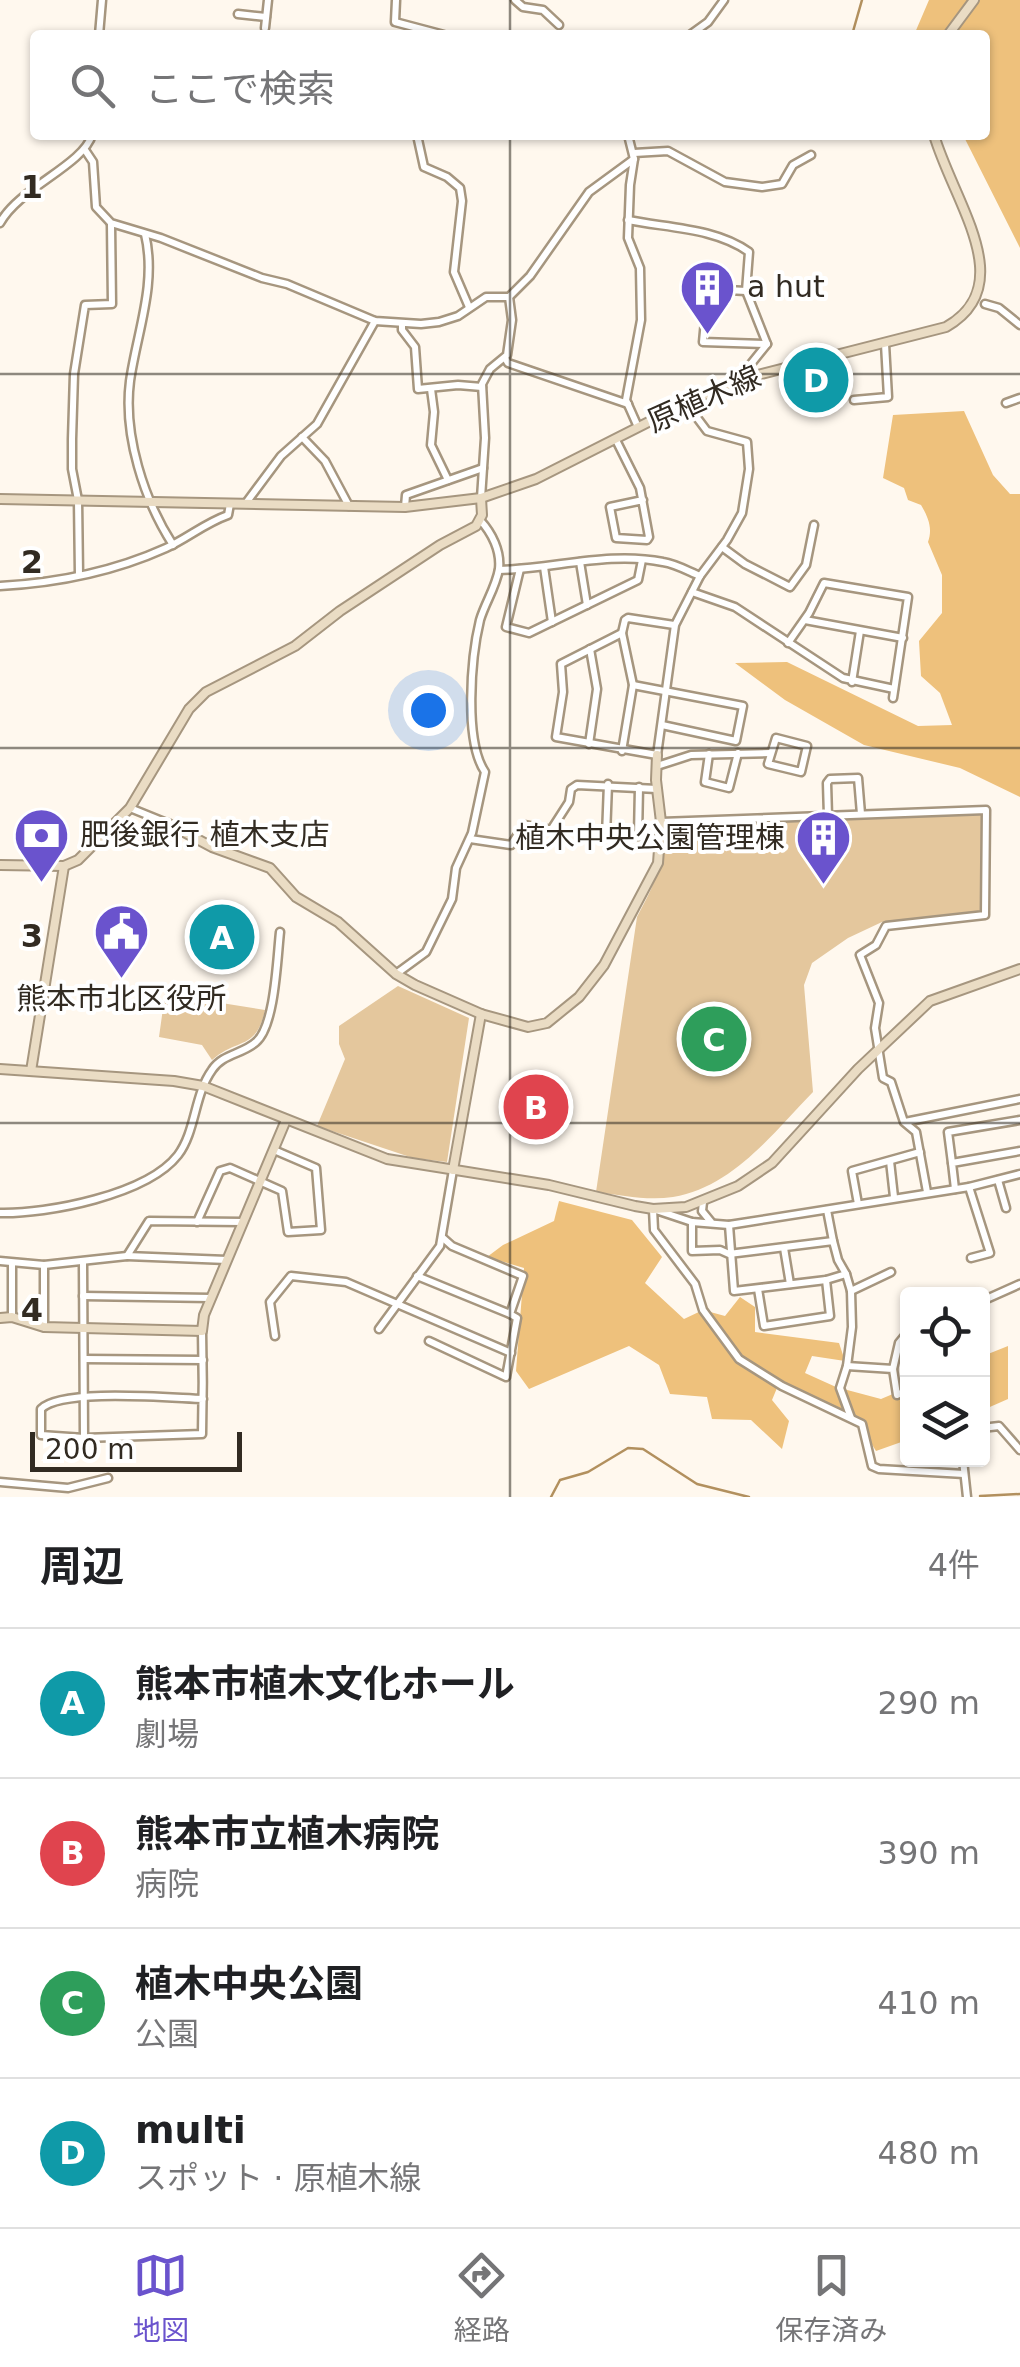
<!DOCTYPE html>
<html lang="ja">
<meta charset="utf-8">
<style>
:root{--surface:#fff;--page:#f2f2f2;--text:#202124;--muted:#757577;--line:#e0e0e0;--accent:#6a53cd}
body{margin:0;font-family:"DejaVu Sans","Noto Sans JP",sans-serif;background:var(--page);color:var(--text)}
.controls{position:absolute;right:30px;bottom:30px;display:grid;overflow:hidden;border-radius:10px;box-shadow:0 2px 8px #0004}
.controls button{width:90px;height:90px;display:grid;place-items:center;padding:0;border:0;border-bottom:2px solid var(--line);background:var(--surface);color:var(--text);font:50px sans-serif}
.scale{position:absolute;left:30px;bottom:25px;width:212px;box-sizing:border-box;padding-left:10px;border:5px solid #322b22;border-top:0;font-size:28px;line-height:35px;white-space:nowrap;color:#322b22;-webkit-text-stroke:8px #fff;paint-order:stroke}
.you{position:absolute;left:428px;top:710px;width:35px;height:35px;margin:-25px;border:8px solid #fff;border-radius:50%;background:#1a73e8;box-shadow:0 0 0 15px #1a73e833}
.badge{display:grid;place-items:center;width:65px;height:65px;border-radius:50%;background:var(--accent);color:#fff;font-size:32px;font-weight:700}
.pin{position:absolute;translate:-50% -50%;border:5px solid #fff;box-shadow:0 2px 10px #0006}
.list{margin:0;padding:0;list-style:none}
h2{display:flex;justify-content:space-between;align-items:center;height:130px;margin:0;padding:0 40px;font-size:42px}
h2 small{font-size:32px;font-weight:400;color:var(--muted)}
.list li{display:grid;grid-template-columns:65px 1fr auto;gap:30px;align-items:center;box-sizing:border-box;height:150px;padding:0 40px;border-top:2px solid var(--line)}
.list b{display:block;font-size:38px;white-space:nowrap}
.list p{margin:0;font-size:32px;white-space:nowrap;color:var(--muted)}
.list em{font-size:32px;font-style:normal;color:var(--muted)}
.icon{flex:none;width:55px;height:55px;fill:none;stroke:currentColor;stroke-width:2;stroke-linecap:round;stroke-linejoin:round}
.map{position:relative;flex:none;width:1020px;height:1497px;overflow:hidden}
.search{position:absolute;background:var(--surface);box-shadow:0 2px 8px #0004;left:30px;right:30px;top:30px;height:110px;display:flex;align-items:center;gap:25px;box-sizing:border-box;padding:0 35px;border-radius:10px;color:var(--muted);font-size:38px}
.sheet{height:730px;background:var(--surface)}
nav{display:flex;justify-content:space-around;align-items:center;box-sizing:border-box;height:140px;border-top:2px solid var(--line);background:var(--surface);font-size:28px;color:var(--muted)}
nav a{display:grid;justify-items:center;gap:5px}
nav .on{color:var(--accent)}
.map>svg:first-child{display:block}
</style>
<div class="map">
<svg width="1020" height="1497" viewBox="0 0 1020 1497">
<rect width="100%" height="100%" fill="#fff8ee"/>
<g fill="#e4c79d">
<path d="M979 813 983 817 985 910 979 915 882 922 848 938 812 963 804 985 813 1092C773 1133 733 1187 673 1197 647 1201 621 1195 596 1192L637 917C654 885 666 861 666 825Z"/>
<polygon points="398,986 469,1018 447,1162 413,1158 317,1126 345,1059 339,1044 339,1026"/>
<path d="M165 994 265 1010C256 1051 238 1037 212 1060L202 1045 159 1037Z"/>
</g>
<g fill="#eec17c">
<polygon points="929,0 1020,0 1020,248 963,135 985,135 985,35 914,35"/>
<path d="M964 411 993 475 1010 494H1020V797L960 768 864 745 785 700 735 663 787 662 918 726 952 725 940 693 921 676 919 641 942 613V575L928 542C933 528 928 517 921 505L908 500 904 488 883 478 893 415Z"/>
<polygon points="559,1201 632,1220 662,1257 645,1283 684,1319 703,1310 725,1316 740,1297 755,1307 755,1332 839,1343 845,1361 812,1356 805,1373 836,1387 881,1399 907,1388 907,1440 876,1451 860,1425 836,1410 777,1388 772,1400 789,1421 782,1449 751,1420 712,1419 707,1397 670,1394 659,1365 629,1346 529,1389 516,1371 524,1268 487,1257 503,1245 554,1221"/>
<polygon points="1008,1346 1008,1399 983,1410 983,1356"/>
</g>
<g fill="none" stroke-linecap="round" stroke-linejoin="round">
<g stroke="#b2905e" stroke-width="2.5">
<polyline points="852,35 862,0"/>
<polyline points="980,1496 1020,1494"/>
<polyline points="551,1497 560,1480 588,1472 628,1448 643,1449 697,1484 749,1497"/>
</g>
<defs>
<g id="street">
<polyline points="396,0 395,22 444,35"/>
<polyline points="515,0 523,7 543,10 559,25"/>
<polyline points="238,14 266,17"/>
<polyline points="265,28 268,0"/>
<polyline points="99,35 102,0"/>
<polyline points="690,35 708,22 724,0"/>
<polyline points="417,135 424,167 447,177 460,188 462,201 454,272 469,307"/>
<polyline points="628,135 634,159 630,185 628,238 640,268 641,320 626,400 638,427"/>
<polyline points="85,150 93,162 96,207 111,223 161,238 262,278 287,284 375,321 421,324 439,322 458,316 486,297 509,297 530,276 589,192 634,159"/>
<polyline points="634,153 668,151 725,182 762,187 782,184 793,165 811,155"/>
<path d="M628 220C668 228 716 228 749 252L746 291 767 344 738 380"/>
<path d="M0 223C19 188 83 165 92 135"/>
<path d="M145 234C157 284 137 332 130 381 123 435 144 500 173 545"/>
<polyline points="746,291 708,289 703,342 767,344"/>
<polyline points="985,304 999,308 1020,325"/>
<polyline points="402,324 402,330 415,347 418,389 458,385 482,387"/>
<polyline points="505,358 508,363 628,404"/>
<polyline points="431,389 434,412 431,445 448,480"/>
<polyline points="854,400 888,397 885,344"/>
<polyline points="1006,403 1020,398"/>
<polyline points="302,437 325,461 349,506"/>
<polyline points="616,440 640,488 649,537 647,540 616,538 610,507 643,500"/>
<polyline points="481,498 485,438 482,384 490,369 507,355 512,320 509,297"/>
<polyline points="246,503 281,456 317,424 375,321"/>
<polyline points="405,507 406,495 483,468"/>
<polyline points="722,547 745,564 790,587 806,565 814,525"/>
<polyline points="580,562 587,605"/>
<polyline points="544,567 552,622"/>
<polyline points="520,569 506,627 529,633 638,580 642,560"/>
<path d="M499 570C553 569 609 551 663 562 676 564 688 571 700 576"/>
<polyline points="79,575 78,500 72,469 72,439 74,374 85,305 112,304 111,224"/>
<path d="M0 586C56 583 115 571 166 548 188 538 205 523 228 515L230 504"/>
<polyline points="692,592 735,607 843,678 894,689"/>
<polyline points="805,620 903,638"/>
<polyline points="622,633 561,664 563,692 556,737 657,755 675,625 700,576 727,540 742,513 749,469 747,442 707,431 686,403"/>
<polyline points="788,643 809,613 824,583 908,597 893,698"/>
<polyline points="852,682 860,631"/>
<polyline points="633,685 743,706 736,741 662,725"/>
<polygon points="776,738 807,746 801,772 768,764"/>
<polyline points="589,744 597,689 590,649"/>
<polyline points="622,751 633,685 622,633 625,620 628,618 674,625"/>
<polyline points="709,754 705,782 729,788 738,753"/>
<polyline points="657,766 691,755 770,753"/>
<polyline points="608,784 606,836 638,836 639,787"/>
<polyline points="130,808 167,823"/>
<polyline points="828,816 827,783 830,779 858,778 861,814"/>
<polyline points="661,822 986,810 985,915 886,926 876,945 860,955 879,1003 875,1028 883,1078 891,1082 904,1122 916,1132 927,1192"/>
<polyline points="470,839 511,845 524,825 551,830 569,802 571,789 577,785 657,789"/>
<path d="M396 974 426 952 452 899 456 868 472 833 485 772C464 741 471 657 480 620 485 603 496 587 499 569 501 551 492 533 480 520"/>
<polyline points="905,1122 1020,1099"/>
<polyline points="890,1161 894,1197"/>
<polyline points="952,1163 948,1132 1020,1120"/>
<polyline points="998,1180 1006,1208"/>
<polyline points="969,1187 990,1253 971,1258"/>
<polyline points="955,1189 952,1163 1020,1151"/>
<polyline points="703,1202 702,1211 711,1222"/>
<polyline points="858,1204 852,1171 920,1152"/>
<polyline points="827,1210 833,1241"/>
<path d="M0 1213C47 1214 147 1195 178 1155 196 1131 194 1095 212 1070 222 1054 243 1054 256 1042 275 1026 277 959 280 932"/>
<polyline points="197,1222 220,1171 230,1168 282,1191 288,1232 321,1230 316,1168 274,1150"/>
<polyline points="692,1222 692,1251 720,1250 729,1254 833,1241 838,1260 846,1274"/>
<polyline points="729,1225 734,1291 826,1280 846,1274 851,1291 852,1327 847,1366 840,1388 851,1418"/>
<polyline points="784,1248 790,1284"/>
<polyline points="227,1260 127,1256 149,1221 243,1222"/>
<polyline points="0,1261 44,1265 127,1256"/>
<polyline points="83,1262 84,1438"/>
<polyline points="44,1265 44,1327"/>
<polyline points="417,1276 510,1314"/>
<polyline points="758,1289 764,1326 830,1316 826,1280"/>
<polyline points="851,1291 891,1272"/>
<polyline points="83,1296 211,1298"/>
<polyline points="982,1301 1020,1284"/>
<polyline points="12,1317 12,1263"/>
<polyline points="379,1329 440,1246 453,1170"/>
<path d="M202 1331C203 1365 203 1400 202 1434L84 1438 41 1435V1409C61 1388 170 1398 203 1399"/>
<polyline points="275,1336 270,1302 291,1276 346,1282 511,1353"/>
<polyline points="429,1341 506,1377 517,1318 510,1314 523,1276 452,1246 443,1238"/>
<polyline points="84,1359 203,1360"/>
<polyline points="847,1366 893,1369 897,1395 908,1390"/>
<polyline points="893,1369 899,1343 908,1332"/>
<polyline points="982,1428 999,1426 1020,1450"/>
<polyline points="963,1460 967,1497"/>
<polyline points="964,1474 879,1469 872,1466 862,1424 782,1386 739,1359 703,1310 695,1284 654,1230 653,1209 692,1222 729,1225 969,1187 1020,1174"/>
<polyline points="0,1482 68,1488 108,1478"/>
</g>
<g id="secondary">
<polyline points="948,35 974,0"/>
<path d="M0 499 405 507 481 498 536 479 686 403 738 380 946 327C1020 285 954 203 934 135"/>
<polyline points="167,823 212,847 270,868 296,897 338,922 396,974 415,985 481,1014 528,1027 547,1023 579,997 604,965 658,863 661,822 656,780 657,755"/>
<polyline points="0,865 64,866 78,860 130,808 189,709 206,692 295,646 340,611 440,545 476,526 482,515 481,498"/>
<polyline points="0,1069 174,1081 203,1086 387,1159 549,1185 635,1206 653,1209 686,1207 738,1186 772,1163 858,1069 930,1001 1020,969"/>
<polyline points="31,1071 64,866"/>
<polyline points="453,1170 481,1014"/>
<polyline points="0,1318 12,1317 44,1327 202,1331 204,1315 286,1120"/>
</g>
</defs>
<use href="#street" stroke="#a6967f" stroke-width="11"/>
<use href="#secondary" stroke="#a6967f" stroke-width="12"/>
<use href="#street" stroke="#fff" stroke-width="6"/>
<use href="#secondary" stroke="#eadcc4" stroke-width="8"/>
</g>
<path fill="none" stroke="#322b22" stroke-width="2.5" stroke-opacity="0.55" d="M510 0V35M510 135V1497M0 374H1020M0 748H1020M0 1123H1020"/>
<defs>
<symbol id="building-pin" viewBox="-11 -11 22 30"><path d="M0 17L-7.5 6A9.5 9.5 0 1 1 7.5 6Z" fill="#6a53cd" stroke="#fff"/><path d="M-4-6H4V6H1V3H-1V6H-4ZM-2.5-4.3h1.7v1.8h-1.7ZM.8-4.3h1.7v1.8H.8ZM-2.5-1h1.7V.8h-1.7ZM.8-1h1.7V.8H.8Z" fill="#fff"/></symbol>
<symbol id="bank-pin" viewBox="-11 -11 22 30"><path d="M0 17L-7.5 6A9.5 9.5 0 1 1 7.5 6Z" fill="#6a53cd" stroke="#fff"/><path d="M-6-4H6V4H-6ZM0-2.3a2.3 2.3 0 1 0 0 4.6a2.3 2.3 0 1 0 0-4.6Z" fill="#fff"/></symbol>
<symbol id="civic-pin" viewBox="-11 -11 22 30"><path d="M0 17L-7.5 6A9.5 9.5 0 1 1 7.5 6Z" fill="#6a53cd" stroke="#fff"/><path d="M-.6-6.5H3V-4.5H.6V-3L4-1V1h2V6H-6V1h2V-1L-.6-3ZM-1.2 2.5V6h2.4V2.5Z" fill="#fff"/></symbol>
</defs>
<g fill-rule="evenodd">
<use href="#building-pin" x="676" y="256" width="63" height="86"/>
<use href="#bank-pin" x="10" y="804" width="63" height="86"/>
<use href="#building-pin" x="792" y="806" width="63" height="86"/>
<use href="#civic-pin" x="90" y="900" width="63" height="86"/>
</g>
<g text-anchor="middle" stroke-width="8" stroke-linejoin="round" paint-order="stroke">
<g font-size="30" fill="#322b22" stroke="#fff" text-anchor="start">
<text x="747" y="297">a hut</text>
<text x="80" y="845">肥後銀行 植木支店</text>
<text x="785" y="848" text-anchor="end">植木中央公園管理棟</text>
<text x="121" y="1009" text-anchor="middle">熊本市北区役所</text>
</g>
<g font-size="30" fill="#322b22" stroke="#fff">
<text transform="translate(704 399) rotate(-24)" y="10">原植木線</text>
</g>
</g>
<g font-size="32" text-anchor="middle" font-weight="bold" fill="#322b22" stroke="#fff" stroke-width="8" stroke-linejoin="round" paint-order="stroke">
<text x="32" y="198">1</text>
<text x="32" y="573">2</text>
<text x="32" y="947">3</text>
<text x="32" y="1321">4</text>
</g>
</svg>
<div class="controls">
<button><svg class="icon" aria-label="locate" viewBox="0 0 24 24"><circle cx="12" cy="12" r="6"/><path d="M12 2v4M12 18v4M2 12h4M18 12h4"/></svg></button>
<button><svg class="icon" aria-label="layers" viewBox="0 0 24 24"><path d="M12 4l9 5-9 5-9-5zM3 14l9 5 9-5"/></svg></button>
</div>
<div class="scale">200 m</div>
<div class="you"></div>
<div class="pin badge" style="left:222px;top:937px;background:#0f9aa8">A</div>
<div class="pin badge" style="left:536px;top:1107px;background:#e0444e">B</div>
<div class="pin badge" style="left:714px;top:1039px;background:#2e9e5b">C</div>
<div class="pin badge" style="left:816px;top:380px;background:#0f9aa8">D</div>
<div class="search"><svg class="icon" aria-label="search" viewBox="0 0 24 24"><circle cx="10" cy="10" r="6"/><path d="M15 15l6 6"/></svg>ここで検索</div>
</div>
<section class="sheet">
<h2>周辺<small>4件</small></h2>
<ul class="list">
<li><span class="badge" style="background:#0f9aa8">A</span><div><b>熊本市植木文化ホール</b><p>劇場</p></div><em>290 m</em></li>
<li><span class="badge" style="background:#e0444e">B</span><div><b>熊本市立植木病院</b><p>病院</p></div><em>390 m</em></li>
<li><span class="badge" style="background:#2e9e5b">C</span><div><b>植木中央公園</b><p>公園</p></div><em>410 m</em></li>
<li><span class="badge" style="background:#0f9aa8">D</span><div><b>multi</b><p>スポット · 原植木線</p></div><em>480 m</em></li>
</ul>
</section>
<nav>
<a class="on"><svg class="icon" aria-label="map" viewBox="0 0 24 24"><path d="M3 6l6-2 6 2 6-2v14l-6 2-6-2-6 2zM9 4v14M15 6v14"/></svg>地図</a>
<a><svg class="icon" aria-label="directions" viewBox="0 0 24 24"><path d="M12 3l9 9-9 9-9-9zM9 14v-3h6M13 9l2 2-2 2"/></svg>経路</a>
<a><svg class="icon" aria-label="saved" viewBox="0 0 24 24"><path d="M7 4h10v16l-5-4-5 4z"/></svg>保存済み</a>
</nav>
